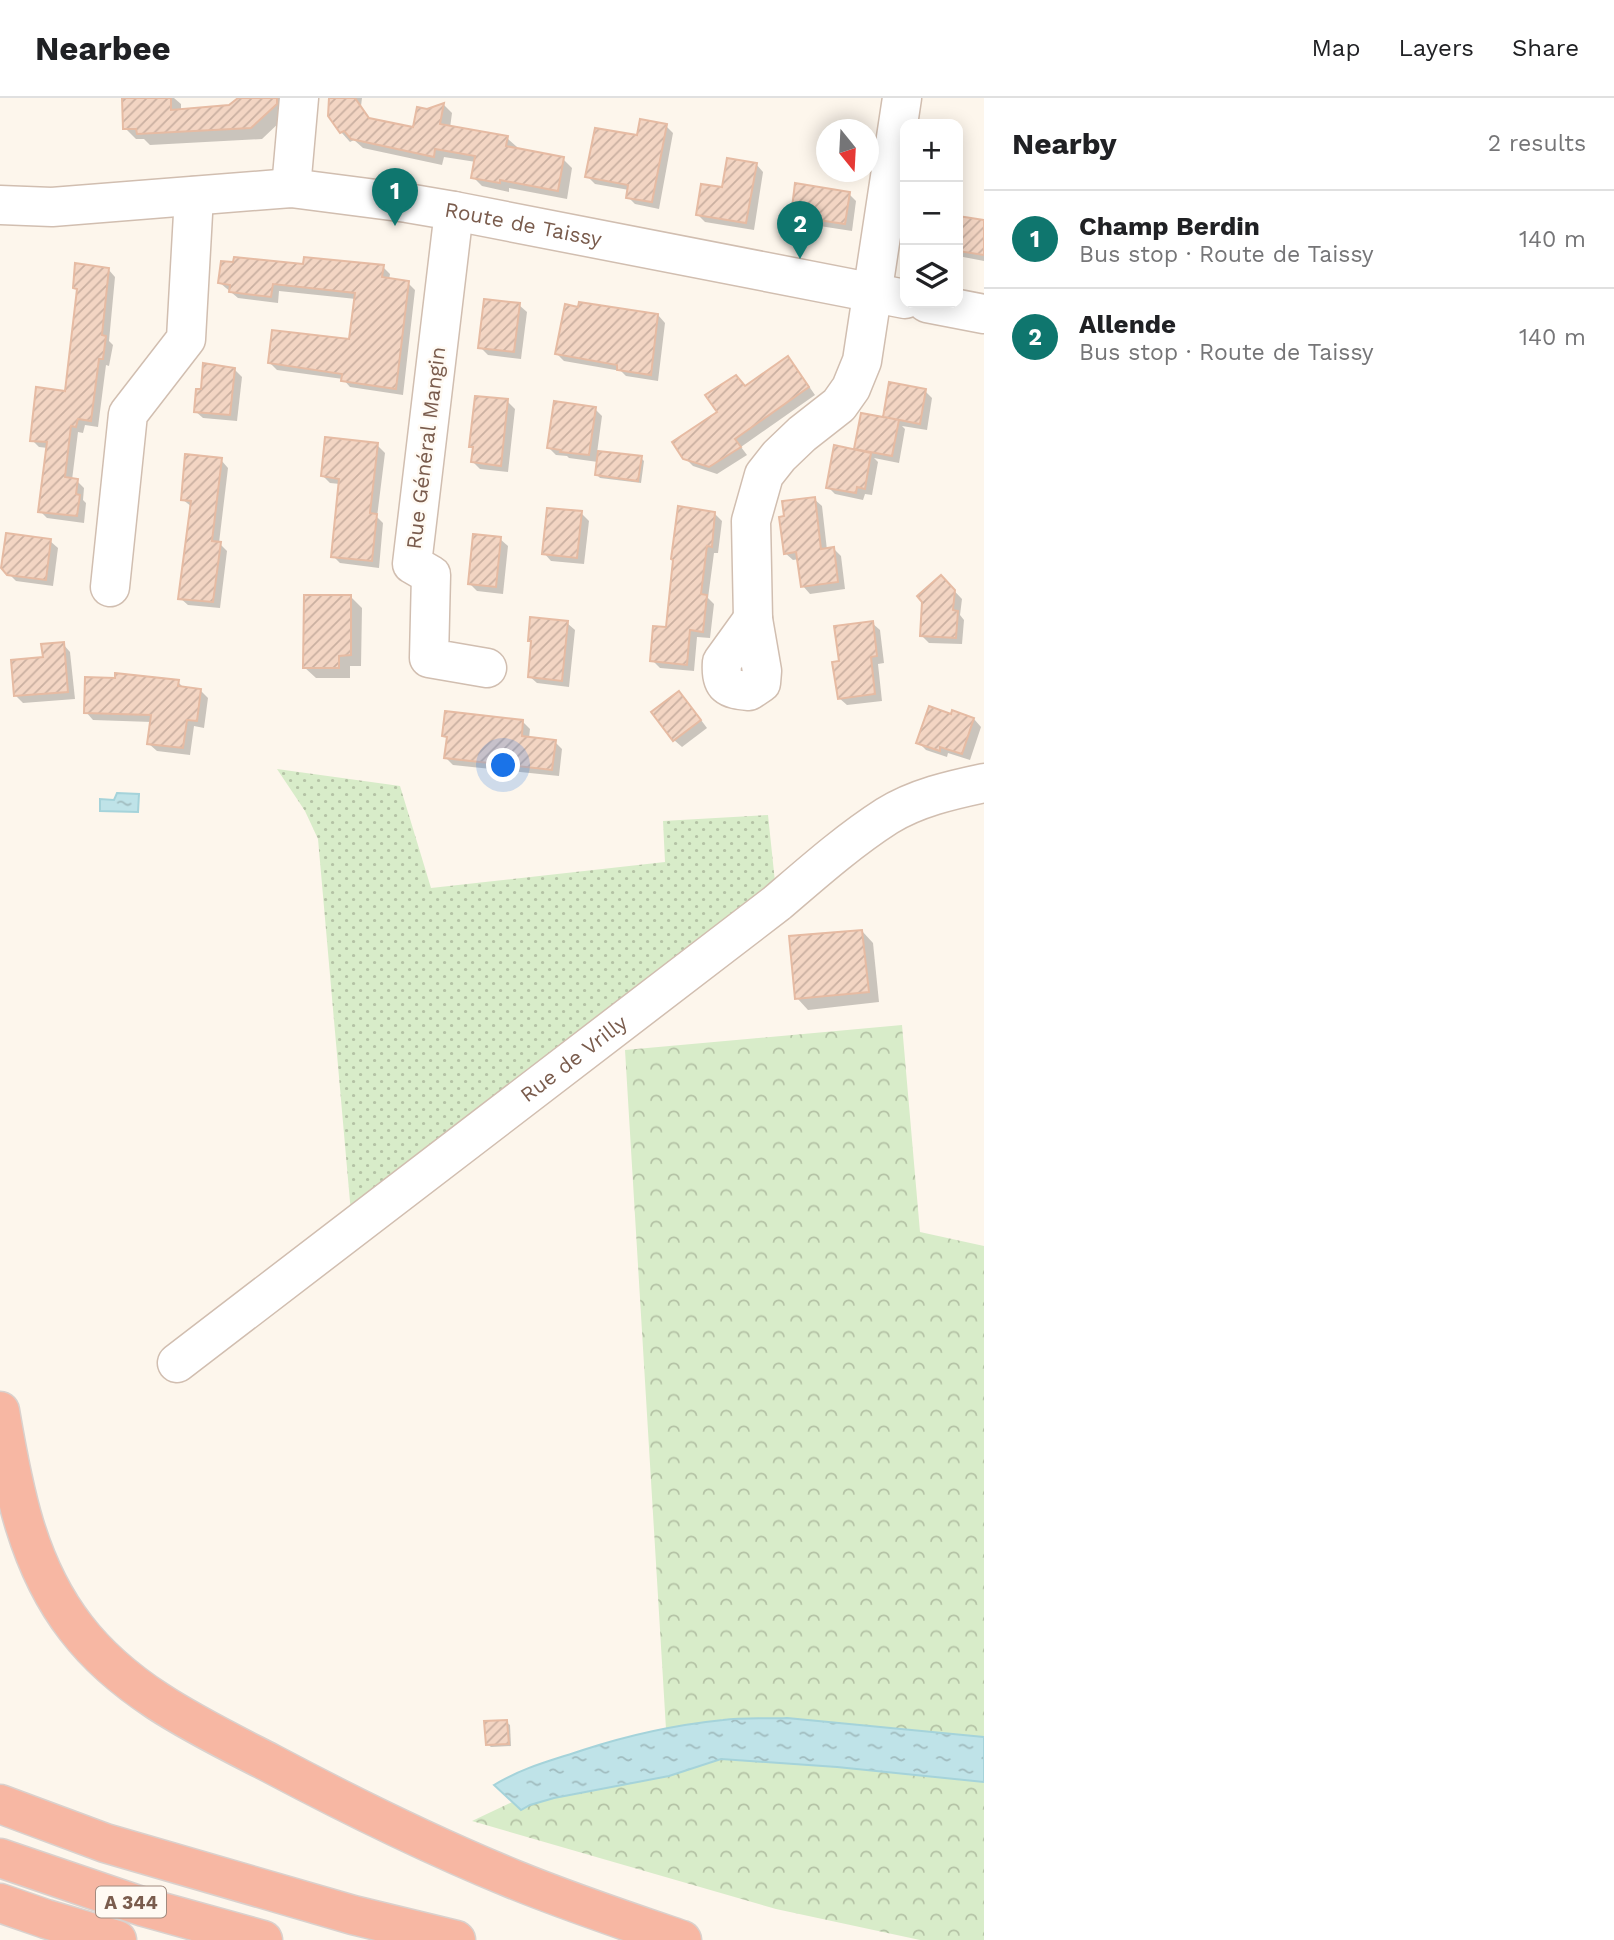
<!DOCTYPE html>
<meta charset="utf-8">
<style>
:root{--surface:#fff;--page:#f2f2f2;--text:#202124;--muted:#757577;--line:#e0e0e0;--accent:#0f766e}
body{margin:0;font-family:"Work Sans",sans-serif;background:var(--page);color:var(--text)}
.controls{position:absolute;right:21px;top:21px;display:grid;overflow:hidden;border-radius:14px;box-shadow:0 4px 18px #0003}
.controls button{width:63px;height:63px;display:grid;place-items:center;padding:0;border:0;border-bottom:2px solid var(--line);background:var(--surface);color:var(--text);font:35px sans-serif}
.compass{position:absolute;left:816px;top:21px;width:63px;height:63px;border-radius:50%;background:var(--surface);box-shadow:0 4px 18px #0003;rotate:162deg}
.you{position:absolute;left:504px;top:668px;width:24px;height:24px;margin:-18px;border:5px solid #fff;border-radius:50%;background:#1a73e8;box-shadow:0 0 0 10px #1a73e833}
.badge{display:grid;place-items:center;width:46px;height:46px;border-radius:50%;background:var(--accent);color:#fff;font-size:23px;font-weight:700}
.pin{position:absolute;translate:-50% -58px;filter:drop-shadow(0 2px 4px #0008)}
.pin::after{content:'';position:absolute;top:37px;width:24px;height:21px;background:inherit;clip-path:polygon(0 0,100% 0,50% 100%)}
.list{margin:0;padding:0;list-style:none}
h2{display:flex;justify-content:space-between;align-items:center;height:91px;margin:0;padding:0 28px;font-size:30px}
h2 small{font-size:23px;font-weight:400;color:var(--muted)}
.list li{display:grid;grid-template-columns:46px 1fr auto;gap:21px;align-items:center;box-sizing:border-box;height:98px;padding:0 28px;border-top:2px solid var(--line)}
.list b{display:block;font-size:26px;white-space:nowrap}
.list p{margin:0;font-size:23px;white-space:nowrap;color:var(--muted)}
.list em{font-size:23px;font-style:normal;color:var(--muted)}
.icon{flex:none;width:38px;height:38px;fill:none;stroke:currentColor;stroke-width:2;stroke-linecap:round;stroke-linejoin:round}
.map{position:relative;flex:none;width:984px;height:1842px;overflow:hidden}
header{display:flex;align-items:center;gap:42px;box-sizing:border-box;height:98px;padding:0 35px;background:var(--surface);border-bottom:2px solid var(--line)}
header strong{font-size:33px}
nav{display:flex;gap:38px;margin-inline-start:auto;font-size:24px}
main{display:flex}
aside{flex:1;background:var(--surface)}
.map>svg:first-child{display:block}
</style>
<header>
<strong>Nearbee</strong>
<nav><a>Map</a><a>Layers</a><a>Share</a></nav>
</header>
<main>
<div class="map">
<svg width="984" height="1842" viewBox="0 0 984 1842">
<defs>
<pattern id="forest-crowns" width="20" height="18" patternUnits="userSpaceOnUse" patternTransform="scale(1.75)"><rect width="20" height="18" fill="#d8ecc9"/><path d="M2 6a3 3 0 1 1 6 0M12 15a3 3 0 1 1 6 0" fill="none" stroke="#b4c2a5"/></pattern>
<pattern id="park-dots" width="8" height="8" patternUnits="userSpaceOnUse" patternTransform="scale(1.75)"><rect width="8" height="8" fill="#d8ecc9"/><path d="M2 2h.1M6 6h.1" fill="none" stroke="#b4c2a5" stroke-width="1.8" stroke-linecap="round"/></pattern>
<pattern id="water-ripples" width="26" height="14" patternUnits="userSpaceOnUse" patternTransform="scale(1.75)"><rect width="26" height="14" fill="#bfe3e8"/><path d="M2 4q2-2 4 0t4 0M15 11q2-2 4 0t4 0" fill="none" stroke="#a0bbbe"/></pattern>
<pattern id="building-hatch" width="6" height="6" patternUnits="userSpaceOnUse" patternTransform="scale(1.75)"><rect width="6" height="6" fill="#f3d5c3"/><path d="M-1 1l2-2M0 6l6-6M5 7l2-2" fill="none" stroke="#cab0a1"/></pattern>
</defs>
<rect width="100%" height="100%" fill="#fdf6ec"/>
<polygon fill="url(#forest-crowns)" points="902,927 920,1134 984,1148 984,1842 920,1842 776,1811 472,1723 666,1631 625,952"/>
<polygon fill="url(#park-dots)" points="277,671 400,688 431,790 665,764 663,723 768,717 775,784 351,1115 318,741 305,713"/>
<g fill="url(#water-ripples)" stroke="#a5d3da" stroke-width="2">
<polygon points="117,695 139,696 138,714 100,713 100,701 114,702"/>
<path d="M787 1620 984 1639V1684L837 1669 721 1661 669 1678 554 1700 530 1707 521 1712 494 1687C524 1669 550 1663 583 1652 629 1637 674 1627 723 1622 744 1619 766 1621 787 1620Z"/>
</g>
<g fill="#0003">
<polygon points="124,0 174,0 181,6 181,13 230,9 240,0 284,0 282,22 262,41 150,47 144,41 136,41 125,30"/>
<polygon points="331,0 362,0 361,8 371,22 415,31 427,13 444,7 452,15 450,30 507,40 517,49 516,52 563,61 572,70 567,101 509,90 509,94 482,88 473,79 476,64 444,59 442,67 363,50 354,42 350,44 341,34"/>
<polygon points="666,28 673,35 659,111 635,106 628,99 629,92 595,86 587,78 639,39"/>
<polygon points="756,66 763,74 754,132 705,124 697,116"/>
<polygon points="849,96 856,103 852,133 800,125 793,117"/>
<polygon points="958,120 984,124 984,163 958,158"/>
<polygon points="305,168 383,169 390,176 389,182 408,185 415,192 403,297 350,289 343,281 277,272 270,265 350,243 356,201 279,193 278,205 238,200 220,185"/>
<polygon points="108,171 115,179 109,243 113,247 109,268 106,267 98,329 85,327 83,335 78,334 72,382 77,383 84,390 83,402 86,405 84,425 47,420 40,413 48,350 39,349 32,342 67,295 78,193 75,189"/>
<polygon points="519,207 527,214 521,261 488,257 480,249"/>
<polygon points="658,217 665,225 658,283 626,278 621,273 564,263 557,256"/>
<polygon points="795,268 815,297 741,349 747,357 717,376 693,368 685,360 720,315 746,290"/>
<polygon points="234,271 242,279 237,323 203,320 195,313 202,293"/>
<polygon points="891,286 925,293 932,300 927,332 902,328 905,331 899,365 874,360 878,364 872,397 865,396 863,402 835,396 828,389 860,354 856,350 884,321"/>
<polygon points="507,303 515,311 508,374 480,371 473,364 474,351 471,348"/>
<polygon points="595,311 602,318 597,355 641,360 644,363 641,385 600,380 596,376 598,364 569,360 567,358 556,357 549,350"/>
<polygon points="377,347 385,355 377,419 383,425 379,470 340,465 333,458 340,386 330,385 323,378"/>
<polygon points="221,362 228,370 219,445 227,453 220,510 188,507 180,500 192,409 182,401"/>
<polygon points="814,401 822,408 827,452 834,451 841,458 845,491 810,496 803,488 799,461 793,462 785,455"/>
<polygon points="581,415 589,423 584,466 551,463 544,455"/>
<polygon points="715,416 722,423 718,455 714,455 708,500 714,506 710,540 697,539 694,573 660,570 652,562 667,531"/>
<polygon points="500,441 508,448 503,496 477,493 469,485"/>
<polygon points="50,443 58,450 53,488 16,483 8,475"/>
<polygon points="941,479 962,501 960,517 964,522 962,546 929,545 922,538"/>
<polygon points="351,499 362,510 361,568 350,568 350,580 316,580 304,569"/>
<polygon points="567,525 575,532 569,589 537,585 529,578 533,545 529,542"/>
<polygon points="872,525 880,532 884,565 878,566 882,603 847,607 839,600 841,565"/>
<polygon points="63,546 70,554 75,601 23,605 16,598 45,561"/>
<polygon points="178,584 185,591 200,592 208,600 204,630 194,628 190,657 157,653 149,646 152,624 93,622 86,614"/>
<polygon points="686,602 707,630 682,649 674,642"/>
<polygon points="952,618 974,621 981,629 970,662 948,655 947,659 926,652 918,644"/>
<polygon points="522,623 530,631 529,640 555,644 562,651 559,678 453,667 446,660 448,641 444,637"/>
<polygon points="862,833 873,845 879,904 808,912 797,900"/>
<polygon points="506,1624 510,1627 511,1648 491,1649 487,1646"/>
</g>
<g fill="url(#building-hatch)" stroke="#e6bba3" stroke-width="2">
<polygon points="122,0 171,0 171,12 229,7 238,0 277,0 277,6 251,30 137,36 136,31 123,31"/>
<polygon points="329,0 355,0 369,20 413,29 417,9 427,11 444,5 440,26 508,38 506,48 564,59 558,93 500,82 500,85 471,80 475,58 435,51 434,59 351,41 344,33 340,35 328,18"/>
<polygon points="640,21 667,26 652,104 626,100 628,87 585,79 595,30 637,37"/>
<polygon points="727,60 757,65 746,125 696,117 701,86 722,89"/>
<polygon points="795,85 850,94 845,126 791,118"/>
<polygon points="958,118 984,122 984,157 958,153"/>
<polygon points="234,159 303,166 304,159 384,167 382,179 409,183 396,291 341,283 342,276 268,265 272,232 349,241 355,195 273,186 271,199 229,194 230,187 218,185 221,163 233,164"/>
<polygon points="75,165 109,170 102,237 106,238 103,261 99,261 91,323 78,321 76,329 71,328 65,379 78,381 76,396 80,397 77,418 38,414 47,344 30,343 36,289 65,293 77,191 73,190"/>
<polygon points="484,201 520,205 514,254 478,250"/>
<polygon points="579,204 658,216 651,277 617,272 617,267 555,256 565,206 578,209"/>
<polygon points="788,258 809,289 735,341 741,349 709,369 683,361 672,344 717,314 705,297 736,277 745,288"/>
<polygon points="203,265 235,270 230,317 194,314 196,291 201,291"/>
<polygon points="889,284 926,291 920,326 884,319 899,322 892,358 854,351 861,315 883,319"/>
<polygon points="475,298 508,301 501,368 471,364 473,349 469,349"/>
<polygon points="554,303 596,309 589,357 560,354 561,352 547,350"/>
<polygon points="325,339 378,345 370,415 377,416 372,463 331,459 339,381 321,378"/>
<polygon points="834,347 871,355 865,391 857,389 856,395 826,390"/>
<polygon points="598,353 642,358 638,383 595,377"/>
<polygon points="185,356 222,360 212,443 221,444 213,504 178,501 191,403 181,402"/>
<polygon points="815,399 821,451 834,449 838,484 801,489 796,454 784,456 779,419 784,418 782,403"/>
<polygon points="678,408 715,414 712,449 707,448 701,496 707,497 703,534 690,532 687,567 650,563 653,528 666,529 673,462 671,461"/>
<polygon points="547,410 582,413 577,460 542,456"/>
<polygon points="6,435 51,441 46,482 7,477 1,470"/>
<polygon points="473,436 501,439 496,489 468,486"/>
<polygon points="941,477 955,492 953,512 958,513 956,540 920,538 922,504 917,498"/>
<polygon points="304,497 351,497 351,557 339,558 339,570 303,570"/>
<polygon points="530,519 568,523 562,583 528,579 531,543 528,543"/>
<polygon points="873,523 877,558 871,559 875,596 838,601 832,564 839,563 834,528"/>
<polygon points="64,544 68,594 14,598 11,562 43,559 41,546"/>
<polygon points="115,575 179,582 178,588 201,591 197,623 187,622 183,650 147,646 151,617 84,615 85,579 115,580"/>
<polygon points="679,593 701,622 673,643 651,614"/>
<polygon points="929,608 951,616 952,612 974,620 962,656 940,649 940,653 916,645"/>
<polygon points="445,613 523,622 522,638 556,642 552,672 444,660 447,639 442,638"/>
<polygon points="862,832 869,894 795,901 789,838"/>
<polygon points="507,1622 509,1646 486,1647 484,1623"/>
</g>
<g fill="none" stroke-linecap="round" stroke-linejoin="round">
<defs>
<g id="minor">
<polyline points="291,90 299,0"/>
<path id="s1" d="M0 107 52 109 291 90 407 105 454 113 905 201"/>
<polyline points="454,113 412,466 431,477 429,560 487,570"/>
<polyline points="927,205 984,216"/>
<polyline points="110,489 128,316 186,241 194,98"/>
<polyline points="753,521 751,423 764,377 779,358 802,336 839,307 851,290 862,263 902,0"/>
<path d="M753 521 762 573 761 585 749 593C728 591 720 589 722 564Z"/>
<path id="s2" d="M177 1265 777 805C812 775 848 743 887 718 916 700 951 692 984 685"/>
</g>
<g id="highway">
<path d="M0 1313C13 1390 27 1467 76 1530 125 1594 200 1629 270 1665 349 1707 430 1747 513 1781 569 1804 626 1823 682 1842"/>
<polyline points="0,1706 105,1745 353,1817 456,1842"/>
<polyline points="0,1760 144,1809 263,1842"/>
<polyline points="0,1805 46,1821 117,1842"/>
</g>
</defs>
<use href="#minor" stroke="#d1beb0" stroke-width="41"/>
<use href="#highway" stroke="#dad1cd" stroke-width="41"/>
<use href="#minor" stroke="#fff" stroke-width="38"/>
<use href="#highway" stroke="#f7b7a3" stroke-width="38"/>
</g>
<g text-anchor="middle" stroke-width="5" stroke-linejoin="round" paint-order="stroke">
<rect fill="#fffaf3" stroke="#a28b7f" stroke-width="2" x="96" y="1788.5" width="70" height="31" rx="5"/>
<g font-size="19" font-weight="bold" fill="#7a5c4d">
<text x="131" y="1811">A 344</text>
</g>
<g font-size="21" fill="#7a5c4d" stroke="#fffaf3">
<text dy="7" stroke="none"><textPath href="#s1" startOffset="527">Route de Taissy</textPath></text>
<text transform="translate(426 350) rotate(-83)" y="7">Rue Général Mangin</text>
<text dy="7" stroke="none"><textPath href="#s2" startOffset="500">Rue de Vrilly</textPath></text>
</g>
</g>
</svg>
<div class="controls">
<button>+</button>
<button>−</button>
<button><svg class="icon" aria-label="layers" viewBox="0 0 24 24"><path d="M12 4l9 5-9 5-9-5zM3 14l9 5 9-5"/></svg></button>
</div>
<svg class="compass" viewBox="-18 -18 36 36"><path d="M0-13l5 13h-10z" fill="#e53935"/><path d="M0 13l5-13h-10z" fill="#757577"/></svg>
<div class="you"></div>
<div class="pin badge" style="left:395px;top:128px">1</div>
<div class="pin badge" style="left:800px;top:161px">2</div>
</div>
<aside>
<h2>Nearby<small>2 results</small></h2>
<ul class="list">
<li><span class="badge">1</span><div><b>Champ Berdin</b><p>Bus stop · Route de Taissy</p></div><em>140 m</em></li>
<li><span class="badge">2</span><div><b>Allende</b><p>Bus stop · Route de Taissy</p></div><em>140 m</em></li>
</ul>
</aside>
</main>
